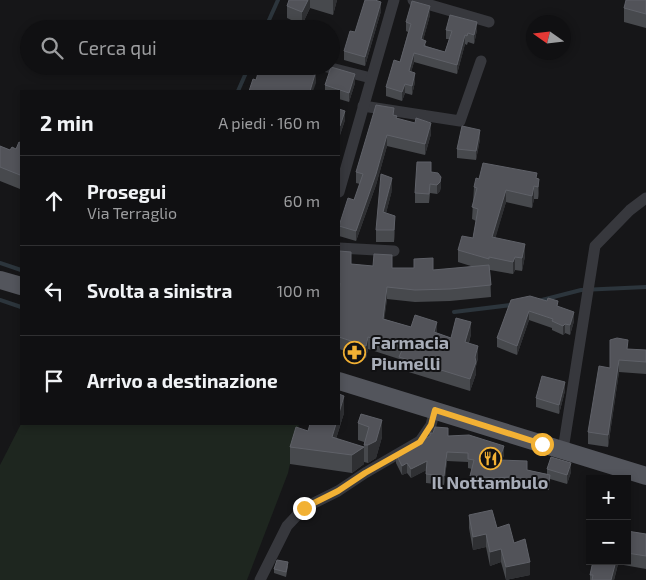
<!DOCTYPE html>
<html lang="it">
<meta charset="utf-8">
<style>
:root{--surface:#101012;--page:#1e1e20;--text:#f1f3f6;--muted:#9c9d9f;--line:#303032}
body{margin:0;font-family:"Exo 2",sans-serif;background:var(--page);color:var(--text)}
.controls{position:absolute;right:15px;bottom:15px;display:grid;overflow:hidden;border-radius:0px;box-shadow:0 2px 8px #0003}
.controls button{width:45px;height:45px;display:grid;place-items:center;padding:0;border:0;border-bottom:1px solid var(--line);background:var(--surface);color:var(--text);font:25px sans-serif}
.compass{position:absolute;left:526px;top:15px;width:45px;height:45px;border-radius:50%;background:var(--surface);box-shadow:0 2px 8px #0003;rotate:284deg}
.stop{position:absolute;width:15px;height:15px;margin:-11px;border:4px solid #f2b134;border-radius:50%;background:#fff}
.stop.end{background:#f2b134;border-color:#fff;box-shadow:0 1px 5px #0008}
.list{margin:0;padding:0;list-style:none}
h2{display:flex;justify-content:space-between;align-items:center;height:65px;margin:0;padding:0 20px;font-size:21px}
h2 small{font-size:16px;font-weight:400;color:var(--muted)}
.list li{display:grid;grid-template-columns:32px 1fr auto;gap:15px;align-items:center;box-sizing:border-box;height:90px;padding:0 20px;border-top:1px solid var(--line)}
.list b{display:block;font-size:19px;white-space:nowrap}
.list p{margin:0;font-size:16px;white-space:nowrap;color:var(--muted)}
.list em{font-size:16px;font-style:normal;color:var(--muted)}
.icon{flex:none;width:28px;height:28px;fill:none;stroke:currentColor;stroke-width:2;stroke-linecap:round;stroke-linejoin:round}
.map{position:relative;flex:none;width:646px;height:580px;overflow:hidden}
.search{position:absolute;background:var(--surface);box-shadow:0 2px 8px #0003;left:20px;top:20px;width:320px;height:55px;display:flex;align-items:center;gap:12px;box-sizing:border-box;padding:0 18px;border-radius:28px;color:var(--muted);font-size:19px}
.panel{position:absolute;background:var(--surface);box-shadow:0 2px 8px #0003;left:20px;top:90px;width:320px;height:335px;border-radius:0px}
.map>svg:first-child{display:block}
</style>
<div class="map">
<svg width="646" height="580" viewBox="0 0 646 580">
<rect width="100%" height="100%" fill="#161618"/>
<polygon fill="#1e261f" points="21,424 299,424 288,473 247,580 0,580 0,465"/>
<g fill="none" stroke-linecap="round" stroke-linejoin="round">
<g stroke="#2c353c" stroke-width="4">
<polyline points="265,29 278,0"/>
<polyline points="238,91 249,66"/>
<polyline points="0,263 21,270"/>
<polyline points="0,300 21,307"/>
<polyline points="538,301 581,290 646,287"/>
<polyline points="454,312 511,305"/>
</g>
<g stroke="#37383d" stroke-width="11">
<polyline points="413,0 489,22"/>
<polyline points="323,66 371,78"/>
<polyline points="363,106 460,121 481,61"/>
<polyline points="339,192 394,0"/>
<polyline points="339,248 394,251"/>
<polyline points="563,450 595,246 630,210 646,198"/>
<polyline points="260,580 287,526 304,508 338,491 365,473 420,441 431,425 435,410"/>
</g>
<g stroke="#53555c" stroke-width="18">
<polyline points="0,280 21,286"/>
<polyline points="339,381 646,476"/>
</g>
</g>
<g fill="#47494d">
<polygon points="289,0 337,0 333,15 310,8 302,25 287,18 287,6"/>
<polygon points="646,0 646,28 624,22 624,8"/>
<polygon points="381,11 365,66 344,60 344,51"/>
<polygon points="430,15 423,40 426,46 445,52 449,39 446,39 446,30 477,30 474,44 468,42 467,45 465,44 457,74 414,62 411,72 415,82 412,95 405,93 402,101 386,96 386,87 400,62 408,32 406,31 406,22"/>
<polygon points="355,83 349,102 339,99 339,91 325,91 325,85"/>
<polygon points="339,109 345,120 340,135 339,134"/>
<polygon points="394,115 397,119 431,134 425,155 387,146 376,185 356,241 339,236 339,226 354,200 360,184 356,183 356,172"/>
<polygon points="480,139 476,160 457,158 457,149"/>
<polygon points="21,143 21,185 20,189 0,181 0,146 10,150 16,149"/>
<polygon points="431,172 441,186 440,191 437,194 430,193 429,203 415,203 415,193"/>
<polygon points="537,178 539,191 538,199 534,199 532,208 506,202 495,238 525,256 522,271 515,270 513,274 490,270 491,297 450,301 415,302 387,299 384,319 411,327 437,333 451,338 471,334 469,343 478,358 476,366 476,374 470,391 399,369 399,359 368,349 366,358 339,349 339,251 351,264 392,268 433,270 474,267 458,262 458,250 473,238 476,221 472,219 474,187 479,179"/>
<polygon points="392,190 386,213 395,228 394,242 376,242 376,230"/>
<polygon points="511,300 558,307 574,321 570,335 565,333 563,335 552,330 552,328 529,320 517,355 497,347 497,338"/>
<polygon points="628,349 646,350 646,374 619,372 608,447 588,444 588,432 610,368"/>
<polygon points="565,391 559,414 536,407 536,398"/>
<polygon points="344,413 336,439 364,447 364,442 358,440 358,423 361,414 382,437 376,458 368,463 364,462 364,464 352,473 290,464 290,447 308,431"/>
<polygon points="448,436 504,455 502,460 527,470 547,474 547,469 571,472 567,484 550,479 549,490 510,486 495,488 470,486 470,476 472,469 468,468 468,462 447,461 444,485 426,483 426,470 411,478 407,473 402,475 396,463 396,454"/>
<polygon points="469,515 497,528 514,543 530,575 506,580 501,562 490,566 486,547 473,550 469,528"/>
<polygon points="627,531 646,534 646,569 618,564 614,580 590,580 590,575 593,561 627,561"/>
<polygon points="288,566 286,577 274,573 274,569"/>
</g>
<g fill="#2f3033">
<polygon points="308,0 310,0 310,8 302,25 302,12"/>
<polygon points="333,0 337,0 333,15"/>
<polygon points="381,2 381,11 365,66 365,57"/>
<polygon points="430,6 430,15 421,48 421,39"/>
<polygon points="477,22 477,30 474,44 474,35"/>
<polygon points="465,35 465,44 457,74 457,65"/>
<polygon points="414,53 414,62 409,80 409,71"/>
<polygon points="316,71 316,83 313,91 310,91"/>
<polygon points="415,73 415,82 412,95 412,86"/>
<polygon points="355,74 355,83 349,102 349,93"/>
<polygon points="405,84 405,93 402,101 402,92"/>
<polygon points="345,111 345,120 340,135 340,126"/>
<polygon points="431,123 431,134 425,155 425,144"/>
<polygon points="480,130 480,139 476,160 476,151"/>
<polygon points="387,135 387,146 376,185 356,241 356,231"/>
<polygon points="21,172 21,185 20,189 20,175"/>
<polygon points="441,177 441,186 440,191 437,194 437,185"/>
<polygon points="392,178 392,190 383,225 383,212"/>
<polygon points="539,179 539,191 538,199 538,187"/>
<polygon points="534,186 534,199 532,208 532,196"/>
<polygon points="506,190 506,202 492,250 492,237"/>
<polygon points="395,216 395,228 394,242 394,230"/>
<polygon points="525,244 525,256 522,271 522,258"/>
<polygon points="515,257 515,270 513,274 513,262"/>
<polygon points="387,287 387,299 383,331 383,319"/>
<polygon points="529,311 529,320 517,355 517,346"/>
<polygon points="574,312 574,321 570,335 570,325"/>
<polygon points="437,322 437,334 434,332"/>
<polygon points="471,322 471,334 465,354 465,342"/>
<polygon points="565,324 565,333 563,335 563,326"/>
<polygon points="368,337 368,349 366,358 366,346"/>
<polygon points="478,346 478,358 476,366 476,374 470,391 470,379"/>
<polygon points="619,360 619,372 608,447 608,435"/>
<polygon points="565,382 565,391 559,414 559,405"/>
<polygon points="344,396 344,413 332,452 332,437 336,424 339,424 339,413"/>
<polygon points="382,420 382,437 376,458 368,463 368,445"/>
<polygon points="504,446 504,455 499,469 499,460"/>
<polygon points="364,447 364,464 352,473 352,455"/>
<polygon points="447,452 447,461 444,485 444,476"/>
<polygon points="427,461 427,470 411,478 411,469"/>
<polygon points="407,463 407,473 402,475 402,466"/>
<polygon points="571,463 571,472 567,484 567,475"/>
<polygon points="486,534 486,547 473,550 473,537"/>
<polygon points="501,549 501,562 490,566 490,552"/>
<polygon points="616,561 618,561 618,564 614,580 611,580"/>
<polygon points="530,562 530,575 506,580 506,567"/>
</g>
<g fill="#525359" stroke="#5f6168">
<polygon points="289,0 308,0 302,12 287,6"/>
<polygon points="365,0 375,0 381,2 365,57 344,51 350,31 355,32"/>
<polygon points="626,0 646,0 646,14 624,8"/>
<polygon points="412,1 430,6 421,39 426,41 424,46 445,52 452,31 446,30 450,15 477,22 474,35 468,33 467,36 465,35 457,65 414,53 409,71 415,73 412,86 405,84 402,92 386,87 394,60 400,62 411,24 406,22"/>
<polygon points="260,66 298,66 316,71 310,91 249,91 253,79 256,80"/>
<polygon points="331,67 355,74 349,93 325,85"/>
<polygon points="376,105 394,108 393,115 397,116 396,118 415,123 416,118 431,123 425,144 387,135 376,174 356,231 339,226 348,198 354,200 363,174 356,172"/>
<polygon points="339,109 345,111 340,126 339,125"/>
<polygon points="462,126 480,130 476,151 457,149"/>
<polygon points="19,142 21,143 21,172 20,175 0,167 0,146 10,150 12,147 16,149"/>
<polygon points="417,162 431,162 431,172 438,173 441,177 440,182 437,185 430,184 429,194 415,193"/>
<polygon points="483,163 537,173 536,178 539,179 538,187 534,186 532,196 506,190 492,237 525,244 522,258 515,257 513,262 489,257 489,259 458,250 462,236 473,238 478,209 472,207 477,188 474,187 476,178 479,179"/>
<polygon points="381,174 392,178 383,212 395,216 394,230 376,230"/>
<polygon points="339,251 351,252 351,264 373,266 374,254 392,255 392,268 414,268 414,259 433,258 433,270 489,265 491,285 450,289 415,290 387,287 383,319 411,327 415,315 437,322 434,332 451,338 456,318 471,322 465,342 478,346 475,357 476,362 470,379 399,357 403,348 368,337 366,346 339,337 339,293 340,283 339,283"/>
<polygon points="530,296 547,301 548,298 558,301 557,306 574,312 570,325 565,324 563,326 552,321 553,319 529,311 517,346 497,338 511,300"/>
<polygon points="617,338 628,340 627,349 646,350 646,362 619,360 608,435 588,432 599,366 610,368 610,340"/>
<polygon points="542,376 565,382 559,405 536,398"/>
<polygon points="339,394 344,396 339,413"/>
<polygon points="361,414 382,420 376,441 368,445 364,445 369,427 358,423"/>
<polygon points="310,424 336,424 332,437 364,447 352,455 290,447 296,427 308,431"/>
<polygon points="435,427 448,428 448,436 469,435 504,446 499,460 527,461 527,470 550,475 549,481 510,477 495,478 470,476 474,460 468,459 468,453 447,452 444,476 426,474 427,461 411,469 407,463 402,466 396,454 430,436 430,433 433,433"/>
<polygon points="551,457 571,463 567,475 547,469"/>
<polygon points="492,510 497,528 509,524 514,543 525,539 530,562 506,567 501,549 490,552 486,534 473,537 469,515"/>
<polygon points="627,531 646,534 646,556 627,553"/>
<polygon points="277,560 288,562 286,572 274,569"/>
<polygon points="593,561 616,561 611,580 592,580 593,575 590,575"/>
</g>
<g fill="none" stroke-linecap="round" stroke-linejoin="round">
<polyline stroke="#f2b134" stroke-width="6" points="304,508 338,491 365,473 420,442 431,425 435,410 542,444"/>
</g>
<defs>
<symbol id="pharmacy-ring" viewBox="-11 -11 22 22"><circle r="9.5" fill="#111113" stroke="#f2b134" stroke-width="1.5"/><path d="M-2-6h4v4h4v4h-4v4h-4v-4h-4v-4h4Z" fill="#f2b134"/></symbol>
<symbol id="restaurant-ring" viewBox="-11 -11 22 22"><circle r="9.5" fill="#111113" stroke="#f2b134" stroke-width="1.5"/><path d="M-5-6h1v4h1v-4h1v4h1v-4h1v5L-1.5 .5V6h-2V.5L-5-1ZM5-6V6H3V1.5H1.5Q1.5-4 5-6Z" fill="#f2b134"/></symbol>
</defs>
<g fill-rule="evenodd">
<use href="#pharmacy-ring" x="342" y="340" width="25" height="25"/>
<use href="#restaurant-ring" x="478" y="446" width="25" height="25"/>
</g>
<g text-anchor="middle" stroke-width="4" stroke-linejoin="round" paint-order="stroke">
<g font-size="18" font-weight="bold" fill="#a8adb8" stroke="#111113" text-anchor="start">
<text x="371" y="349">Farmacia<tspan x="371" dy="21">Piumelli</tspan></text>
<text x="490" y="489" text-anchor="middle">Il Nottambulo</text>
</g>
</g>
</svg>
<div class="controls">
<button>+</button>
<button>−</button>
</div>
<svg class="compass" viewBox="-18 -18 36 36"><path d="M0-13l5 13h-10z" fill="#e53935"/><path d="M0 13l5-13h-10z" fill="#9c9d9f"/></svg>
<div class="stop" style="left:542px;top:444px"></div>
<div class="stop end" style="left:304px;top:508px"></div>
<div class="search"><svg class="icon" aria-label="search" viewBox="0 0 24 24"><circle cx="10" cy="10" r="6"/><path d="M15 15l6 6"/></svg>Cerca qui</div>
<section class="panel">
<h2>2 min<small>A piedi · 160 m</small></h2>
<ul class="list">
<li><svg class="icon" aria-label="ahead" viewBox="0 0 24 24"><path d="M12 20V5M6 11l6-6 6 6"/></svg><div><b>Prosegui</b><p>Via Terraglio</p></div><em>60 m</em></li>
<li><svg class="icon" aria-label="left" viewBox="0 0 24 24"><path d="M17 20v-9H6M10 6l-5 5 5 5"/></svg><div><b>Svolta a sinistra</b></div><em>100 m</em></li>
<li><svg class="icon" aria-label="arrive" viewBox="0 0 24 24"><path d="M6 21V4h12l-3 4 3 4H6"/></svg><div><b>Arrivo a destinazione</b></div></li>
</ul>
</section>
</div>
